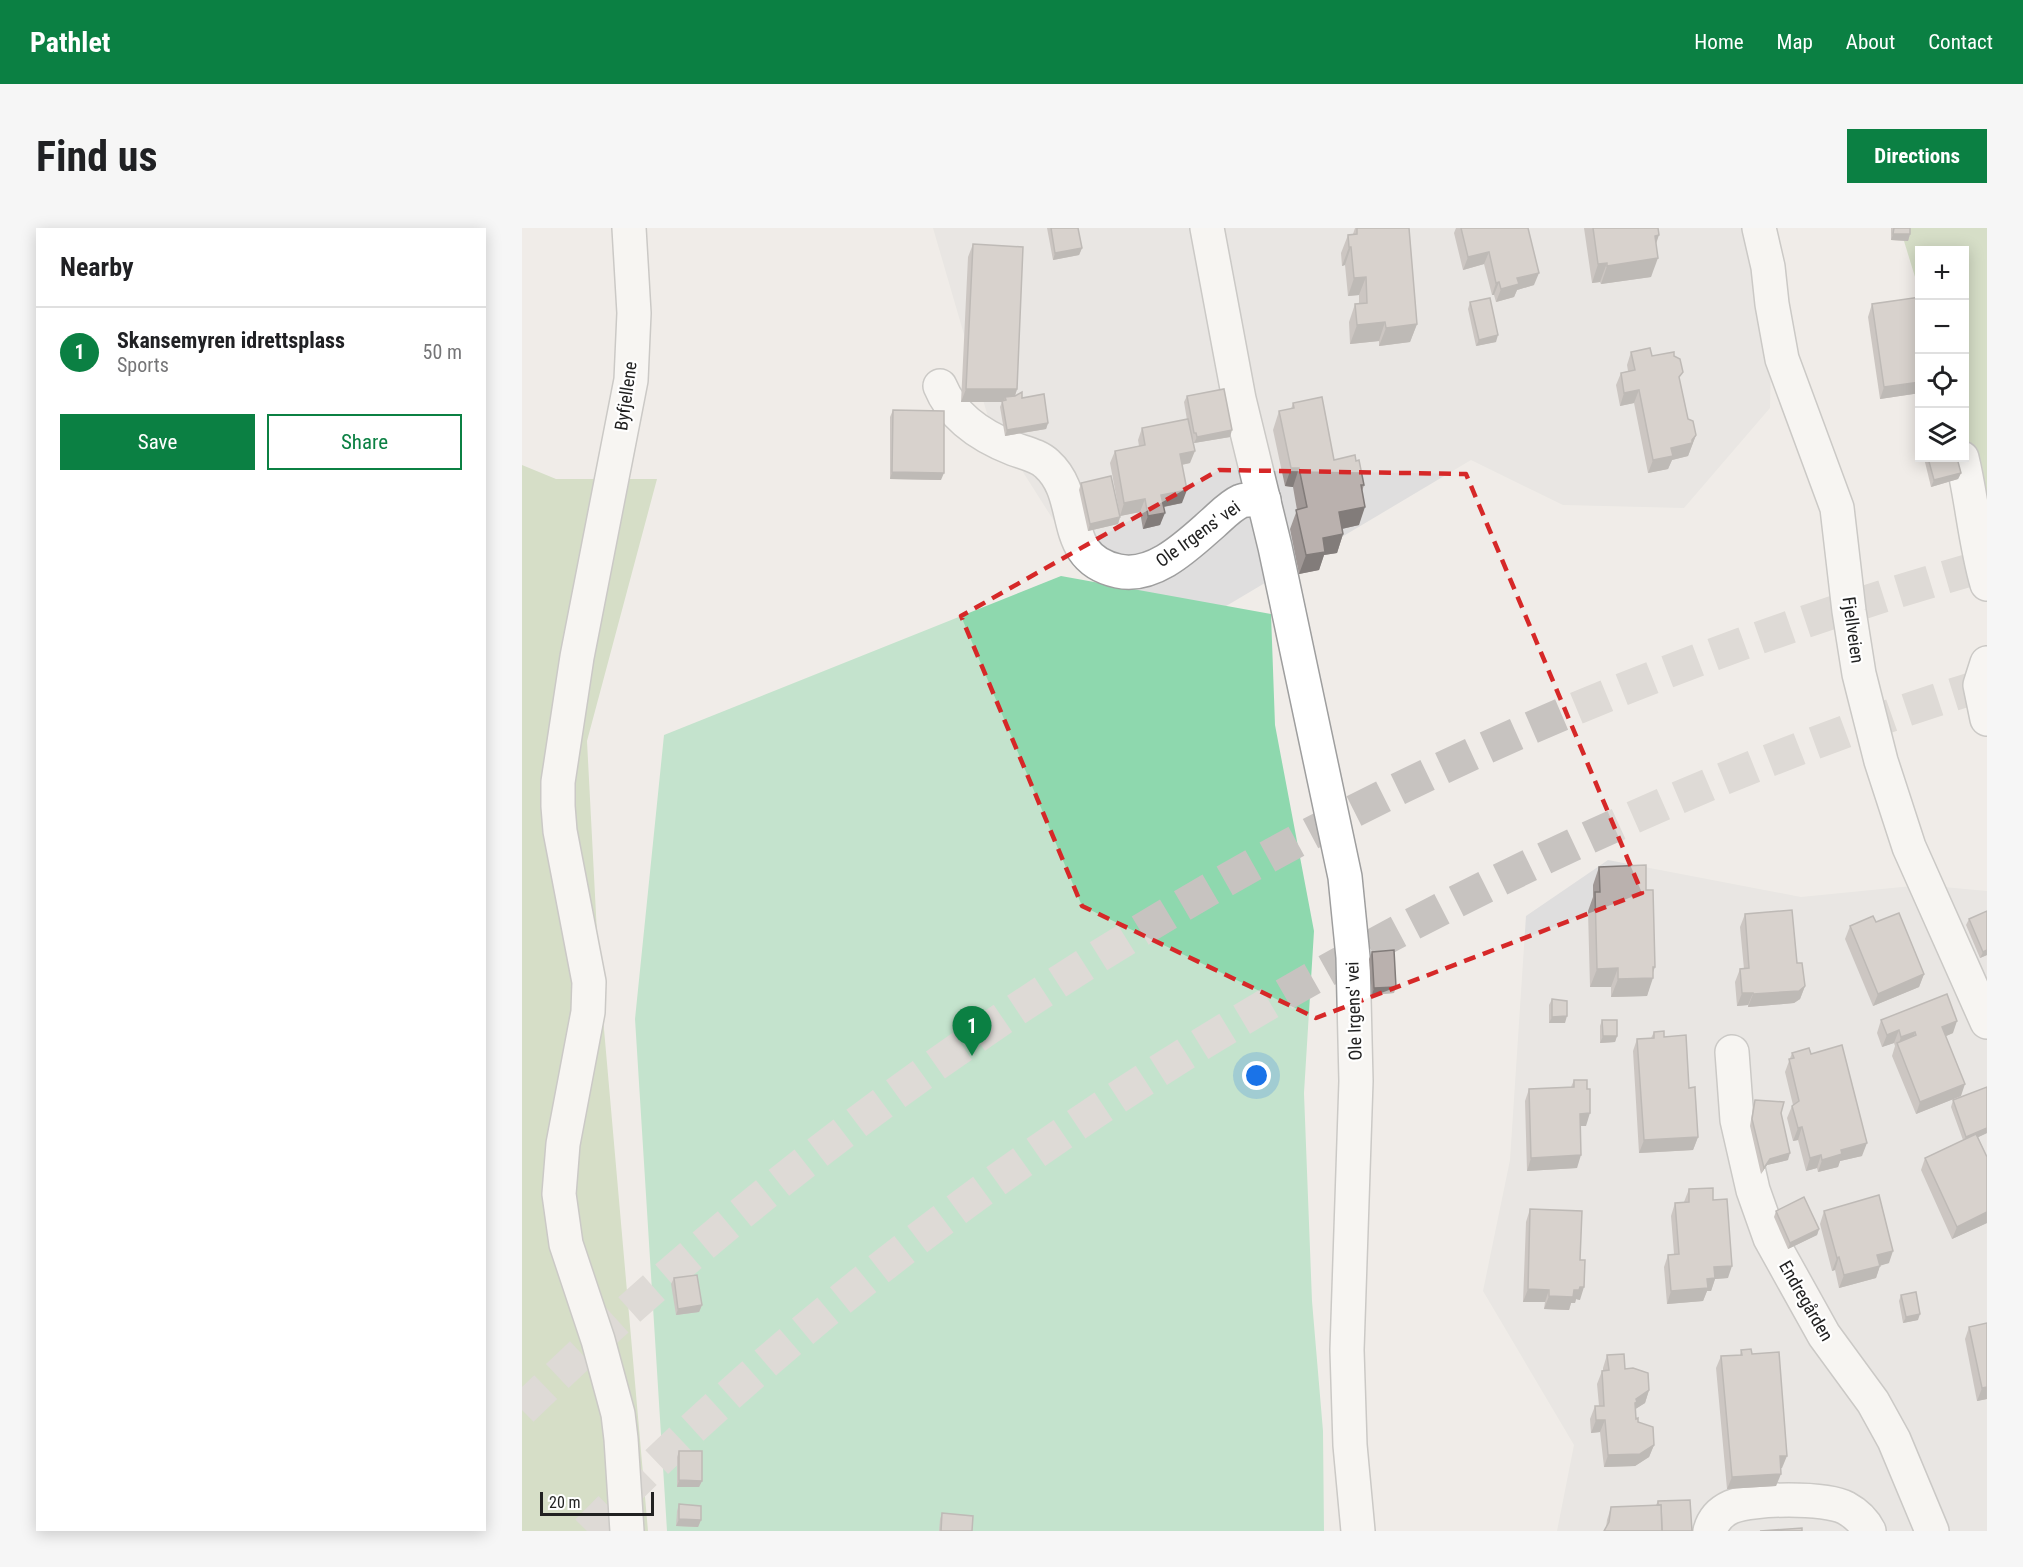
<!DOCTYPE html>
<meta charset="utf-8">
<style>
:root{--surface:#fff;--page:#f6f6f6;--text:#202124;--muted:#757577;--line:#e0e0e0;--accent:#0b8043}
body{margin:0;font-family:"Roboto Condensed",sans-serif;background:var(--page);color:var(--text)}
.controls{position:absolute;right:18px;top:18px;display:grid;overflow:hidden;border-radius:0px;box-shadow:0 3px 15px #0003}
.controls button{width:54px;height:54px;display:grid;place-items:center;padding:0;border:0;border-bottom:2px solid var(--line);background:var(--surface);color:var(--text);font:30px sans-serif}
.scale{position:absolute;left:18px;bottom:15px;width:114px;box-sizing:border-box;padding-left:6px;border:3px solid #212121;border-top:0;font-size:16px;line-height:21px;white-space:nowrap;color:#212121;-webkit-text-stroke:4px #fff;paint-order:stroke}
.you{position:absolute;left:735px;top:848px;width:21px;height:21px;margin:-15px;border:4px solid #fff;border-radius:50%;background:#1a73e8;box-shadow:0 0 0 9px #1a73e833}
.badge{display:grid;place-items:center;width:39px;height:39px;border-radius:50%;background:var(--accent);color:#fff;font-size:20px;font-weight:700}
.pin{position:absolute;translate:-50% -50px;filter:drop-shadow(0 2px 3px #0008)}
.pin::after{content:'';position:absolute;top:32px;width:21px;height:18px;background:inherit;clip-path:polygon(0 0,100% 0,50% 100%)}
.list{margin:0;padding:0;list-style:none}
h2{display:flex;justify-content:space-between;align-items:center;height:78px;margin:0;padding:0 24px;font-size:26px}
h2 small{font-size:20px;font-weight:400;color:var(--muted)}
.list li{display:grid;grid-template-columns:39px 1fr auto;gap:18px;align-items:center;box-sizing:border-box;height:90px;padding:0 24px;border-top:2px solid var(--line)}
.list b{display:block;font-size:22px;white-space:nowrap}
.list p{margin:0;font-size:20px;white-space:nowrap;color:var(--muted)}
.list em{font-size:20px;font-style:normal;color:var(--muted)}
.actions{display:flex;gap:12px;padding:18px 24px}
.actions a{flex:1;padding:14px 0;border:2px solid var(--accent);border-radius:0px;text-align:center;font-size:21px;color:var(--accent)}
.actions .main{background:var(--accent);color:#fff}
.icon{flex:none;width:33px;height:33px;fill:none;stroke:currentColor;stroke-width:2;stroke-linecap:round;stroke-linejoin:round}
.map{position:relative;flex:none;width:1465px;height:1303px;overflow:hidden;border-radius:0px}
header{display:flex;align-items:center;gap:36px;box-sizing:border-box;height:84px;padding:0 30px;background:var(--accent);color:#fff}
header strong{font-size:28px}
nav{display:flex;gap:33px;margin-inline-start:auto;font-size:21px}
.intro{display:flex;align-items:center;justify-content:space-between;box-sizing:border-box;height:144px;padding:0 36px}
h1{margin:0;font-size:42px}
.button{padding:15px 27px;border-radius:0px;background:var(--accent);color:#fff;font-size:21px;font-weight:700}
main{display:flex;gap:36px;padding:0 36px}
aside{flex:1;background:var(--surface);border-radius:0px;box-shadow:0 3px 15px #0003}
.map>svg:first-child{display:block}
</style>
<header>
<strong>Pathlet</strong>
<nav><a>Home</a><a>Map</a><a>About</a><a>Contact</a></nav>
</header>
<div class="intro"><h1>Find us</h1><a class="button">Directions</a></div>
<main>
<aside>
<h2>Nearby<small></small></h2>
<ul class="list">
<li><span class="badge">1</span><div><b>Skansemyren idrettsplass</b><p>Sports</p></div><em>50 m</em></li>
</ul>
<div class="actions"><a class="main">Save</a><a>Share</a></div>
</aside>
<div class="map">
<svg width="1465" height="1303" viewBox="0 0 1465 1303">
<rect width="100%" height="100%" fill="#f0ece8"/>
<g fill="#dfdede">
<polygon points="411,0 1232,0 1251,58 1248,180 1162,280 1041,277 949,232 637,418 539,304 466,189"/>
<polygon points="1086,632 1279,669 1400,657 1465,663 1465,1303 1035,1303 1052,1217 961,1063 988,932 1004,688"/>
</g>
<g fill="#b5cca1">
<polygon points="1378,0 1465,0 1465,279 1443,204 1442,22 1398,22 1397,62"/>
<polygon points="0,237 34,251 135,251 65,513 77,744 126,1303 0,1303"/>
</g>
<polygon fill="#8ed8ae" points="539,348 749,386 753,497 792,703 782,865 790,1073 801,1203 802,1303 145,1303 113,791 142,507"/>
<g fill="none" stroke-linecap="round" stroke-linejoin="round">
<g stroke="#c7c3c0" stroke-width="33" stroke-dasharray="33 16" stroke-linecap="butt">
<path d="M0 1182C237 950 510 752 803 598 1014 488 1237 402 1465 337"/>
<path d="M65 1303C348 1014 689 784 1055 615 1188 553 1325 499 1465 456"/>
</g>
<defs>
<g id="minor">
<polyline points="685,0 717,171 753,319 823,649 831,729 834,853 825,1122 828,1217 836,1303"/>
<polyline points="1237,0 1246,39 1250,76 1260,131 1315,280 1327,383 1337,446 1359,533 1387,619 1465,794"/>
<path d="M418 158C431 190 461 209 492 221 503 225 517 228 525 236 562 269 535 330 596 343 632 351 666 317 691 295 699 288 708 278 719 273 726 271 735 272 742 272"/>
<path d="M1440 230C1450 271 1453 315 1465 356"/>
<polyline points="1465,435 1458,457 1465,491"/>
<polyline points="1210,824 1215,892 1231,962 1248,1010 1302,1107 1351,1174 1372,1212 1410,1303"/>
<polyline points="105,1303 99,1211 96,1186 76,1112 44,1016 37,966 41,916 66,784 67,754 38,603 36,578 36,554 55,429 109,152 112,85 107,0"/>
<path d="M1188 1303C1191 1292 1198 1284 1209 1279 1231 1270 1303 1269 1324 1280 1335 1286 1342 1293 1347 1303"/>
</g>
</defs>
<use href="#minor" stroke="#9e9e9e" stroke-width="36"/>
<use href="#minor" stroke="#fff" stroke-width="33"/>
</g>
<g fill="#a09896">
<polygon points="525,0 556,0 560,20 557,27 531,32"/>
<polygon points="833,0 887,0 895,96 888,114 857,118 857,113 828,116 827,94 833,76 837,76 837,67 826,68 823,37 820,38 819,25 826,7 831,6"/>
<polygon points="934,0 1006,0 1012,57 995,62 992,69 974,74 972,67 970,67 962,36 941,42 932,5"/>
<polygon points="1062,0 1136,0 1129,49 1079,56 1078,54 1070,55"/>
<polygon points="1369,0 1388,0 1388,6 1386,13 1369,12"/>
<polygon points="451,16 495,161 493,168 500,170 526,195 524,201 483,208 478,179 480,174 439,174 446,29"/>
<polygon points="1398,69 1398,165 1358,171 1346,89 1350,76"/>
<polygon points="948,74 974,114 954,118 946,81"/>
<polygon points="1109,124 1130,128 1158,153 1166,191 1174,207 1166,228 1150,232 1146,241 1126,245 1112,175 1098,178 1094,157 1099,145 1106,143 1105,137"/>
<polygon points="665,168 708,209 672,215 671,211 670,212 668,235 660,237 660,275 642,279 638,297 621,301 618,284 598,288 588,235 593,223 617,218 616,212 620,200 665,192 662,174"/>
<polygon points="771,175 812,232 834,233 842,257 840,263 837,297 820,301 821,306 815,325 802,327 797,342 777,346 768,301 775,282 771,259 763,258 751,202 757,183 769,181"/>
<polygon points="371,182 419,252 368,251 368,189"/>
<polygon points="1402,230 1435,230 1439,245 1436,251 1409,259"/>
<polygon points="559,255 598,289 596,296 566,303 557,262"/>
<polygon points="1077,639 1124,662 1131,745 1125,768 1089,769 1089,759 1068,759 1066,683 1071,669 1071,657"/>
<polygon points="1223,686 1275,735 1283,758 1278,771 1272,775 1226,779 1226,777 1215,778 1213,754 1218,741 1222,741 1218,699"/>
<polygon points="1447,691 1465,727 1458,730 1444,697"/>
<polygon points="1354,694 1402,746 1397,759 1351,778 1323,711 1328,698"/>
<polygon points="850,724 872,765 850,767 847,731"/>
<polygon points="1030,771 1043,795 1027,795 1027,777"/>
<polygon points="1080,792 1095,808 1093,814 1078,815 1078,798"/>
<polygon points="1359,792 1431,805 1424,808 1439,868 1394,886 1370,828 1373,818 1372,815 1360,819 1355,805"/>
<polygon points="1132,804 1142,809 1167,860 1176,909 1171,922 1117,925 1111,823 1115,811 1129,810"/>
<polygon points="1270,825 1289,826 1340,928 1318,933 1316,939 1296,944 1295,940 1284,943 1276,912 1271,913 1265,890 1270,878 1271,877 1263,844"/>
<polygon points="1052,852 1064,898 1058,898 1055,940 1005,943 1003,873 1007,861 1049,859"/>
<polygon points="1465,859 1465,905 1456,909 1465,929 1465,995 1430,1011 1399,942 1403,930 1441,912 1429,879 1431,872"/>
<polygon points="1233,872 1259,885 1266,932 1245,937 1239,946 1228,898 1231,879"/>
<polygon points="1167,961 1191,972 1206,1050 1193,1051 1189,1063 1185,1063 1181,1073 1145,1076 1142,1039 1146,1027 1152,1026 1149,988 1153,975 1162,974"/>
<polygon points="1008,981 1058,1032 1058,1072 1054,1071 1053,1075 1049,1075 1047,1082 1022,1081 1023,1074 1001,1074 1004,994"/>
<polygon points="1254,983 1297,1001 1295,1007 1266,1021 1252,989"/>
<polygon points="1302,983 1367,1035 1358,1037 1354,1050 1317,1060 1313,1042 1310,1043 1298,996"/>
<polygon points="152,1050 180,1077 177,1084 154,1087 149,1056"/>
<polygon points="1379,1067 1396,1092 1381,1095 1377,1073"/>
<polygon points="1465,1095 1465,1171 1455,1173 1443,1111 1447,1099"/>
<polygon points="1219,1122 1230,1126 1260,1240 1258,1240 1254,1258 1205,1261 1194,1140 1199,1128 1218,1127"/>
<polygon points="1085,1127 1127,1162 1123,1175 1113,1181 1114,1191 1132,1217 1127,1229 1113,1238 1082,1239 1078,1204 1069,1205 1068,1191 1073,1178 1077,1178 1075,1156 1080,1143 1081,1143 1081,1140"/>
<polygon points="157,1223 180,1253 177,1259 155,1259 155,1229"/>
<polygon points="1136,1273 1170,1303 1084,1300 1085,1292 1089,1279 1134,1277"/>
<polygon points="157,1276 179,1292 176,1299 154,1298 155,1283"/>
<polygon points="420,1285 450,1303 417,1303 418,1291"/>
</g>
<g fill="#827c7a">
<polygon points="1371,6 1388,6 1386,13 1369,12"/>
<polygon points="1137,7 1131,25 1133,8"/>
<polygon points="827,19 829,19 823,37 820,38"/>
<polygon points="560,20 557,27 531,32 533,25"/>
<polygon points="967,24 962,36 941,42 946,29"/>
<polygon points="1136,30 1129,49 1079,56 1085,38"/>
<polygon points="1085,35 1078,54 1070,55 1076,36"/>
<polygon points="1017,45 1012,57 995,62 992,69 974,74 979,61 995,50"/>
<polygon points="844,49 837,67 826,68 832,50"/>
<polygon points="977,54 972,67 970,67 974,55"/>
<polygon points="863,94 857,113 828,116 835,97"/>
<polygon points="895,96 888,114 857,118 864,100"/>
<polygon points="976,107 974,114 954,118 957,112"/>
<polygon points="1398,154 1398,165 1358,171 1362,159"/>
<polygon points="444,161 495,161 491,174 483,169 482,174 439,174"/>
<polygon points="1117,162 1112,175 1098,178 1102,165"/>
<polygon points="526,195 524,201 483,208 485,202"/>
<polygon points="710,202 708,209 672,215 675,209"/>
<polygon points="1174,207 1166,228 1150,232 1146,241 1126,245 1131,232 1149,220 1170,212"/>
<polygon points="673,223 668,235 653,238 658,226"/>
<polygon points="769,240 777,240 771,259 763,258"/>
<polygon points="370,244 422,245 419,252 368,251"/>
<polygon points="1439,245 1436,251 1409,259 1412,252"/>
<polygon points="665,262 660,275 635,280 639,267"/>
<polygon points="623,271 618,284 598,288 602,275"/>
<polygon points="843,279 837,297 810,303 817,284"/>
<polygon points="643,285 638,297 621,301 626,288"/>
<polygon points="598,289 596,296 566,303 568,296"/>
<polygon points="821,306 815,325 802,327 797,342 777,346 784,327 801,310"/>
<polygon points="1465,722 1465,727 1458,730 1461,724"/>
<polygon points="1131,739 1133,739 1129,750 1131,750 1125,768 1089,769 1096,751"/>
<polygon points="1096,740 1089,759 1068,759 1075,741"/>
<polygon points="1402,746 1397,759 1351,778 1356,766"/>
<polygon points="1283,758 1278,771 1272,775 1226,779 1231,766"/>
<polygon points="874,759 872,765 850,767 852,760"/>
<polygon points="1220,765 1231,765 1226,777 1215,778"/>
<polygon points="1045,788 1043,795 1027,795 1030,789"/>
<polygon points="1435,793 1431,805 1415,812 1420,799"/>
<polygon points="1377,802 1372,815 1360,819 1365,807"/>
<polygon points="1393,804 1389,816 1376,818 1379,809"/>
<polygon points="1081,808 1095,808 1093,814 1078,815"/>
<polygon points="1443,856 1439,868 1394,886 1398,874"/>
<polygon points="1068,885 1064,898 1053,898 1058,886"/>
<polygon points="1280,899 1276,912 1271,913 1276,900"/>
<polygon points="1465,900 1465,905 1442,916 1444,909"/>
<polygon points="1176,909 1171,922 1117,925 1122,912"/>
<polygon points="1345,915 1340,928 1318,933 1316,939 1296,944 1300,932 1319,922"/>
<polygon points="1268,925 1266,932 1245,937 1239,946 1242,940 1248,931"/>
<polygon points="1059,927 1055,940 1005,943 1009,930"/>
<polygon points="1299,927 1295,940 1284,943 1288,930"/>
<polygon points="1465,984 1465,995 1430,1011 1435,999"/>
<polygon points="1297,1001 1295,1007 1266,1021 1268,1015"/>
<polygon points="1371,1023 1367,1035 1351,1040 1355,1027"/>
<polygon points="1317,1029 1313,1042 1310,1043 1315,1030"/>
<polygon points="1210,1038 1206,1050 1193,1051 1189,1063 1185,1063 1181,1073 1145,1076 1149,1063 1185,1051 1192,1039"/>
<polygon points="1358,1038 1354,1050 1317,1060 1322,1047"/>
<polygon points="1058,1059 1062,1059 1058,1072 1054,1071 1053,1075 1049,1075 1047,1082 1022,1081 1027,1068 1052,1062"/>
<polygon points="1006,1061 1027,1062 1023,1074 1001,1074"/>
<polygon points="180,1077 177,1084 154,1087 156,1081"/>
<polygon points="1398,1086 1396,1092 1381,1095 1384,1089"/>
<polygon points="1465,1159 1465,1171 1455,1173 1460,1160"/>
<polygon points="1127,1162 1123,1175 1112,1182 1108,1187 1114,1171"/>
<polygon points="1074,1192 1083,1192 1078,1204 1069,1205"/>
<polygon points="1132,1217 1127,1229 1113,1238 1082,1239 1086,1227"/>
<polygon points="1258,1228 1265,1228 1260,1240 1253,1241"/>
<polygon points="1259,1246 1254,1258 1205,1261 1210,1249"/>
<polygon points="157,1252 180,1253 177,1259 155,1259"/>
<polygon points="157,1291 179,1292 176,1299 154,1298"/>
</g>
<g fill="#bab1ae" stroke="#827c7a" stroke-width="1.5">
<polygon points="529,0 556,0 560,20 533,25"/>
<polygon points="835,0 887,0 895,96 864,100 863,94 835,97 833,76 845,75 844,49 832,50 829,19 827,19 826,7 835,6"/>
<polygon points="939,0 1006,0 1017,45 995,50 997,56 979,61 977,54 974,55 967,24 946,29"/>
<polygon points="1071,0 1136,0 1137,7 1133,8 1136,30 1085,38 1085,35 1076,36"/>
<polygon points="1372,0 1388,0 1388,6 1371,6"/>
<polygon points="451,16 501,19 495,161 444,161"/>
<polygon points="1398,69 1398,154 1362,159 1350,76"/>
<polygon points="968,70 976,107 957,112 948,74"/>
<polygon points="1128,120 1130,128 1152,124 1152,128 1158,131 1161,144 1157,149 1166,191 1171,193 1174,207 1170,212 1170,215 1149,220 1151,228 1131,232 1117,162 1102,165 1099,145 1113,142 1109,124"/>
<polygon points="702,161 710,202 675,209 674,205 672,205 665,168"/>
<polygon points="500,164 500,170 522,166 526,195 485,202 480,173 484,172 483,169 493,168"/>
<polygon points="800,169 812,232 833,227 834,233 837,232 842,257 839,257 843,279 817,284 821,306 801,310 803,324 784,327 774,282 785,279 777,240 769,240 757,183 772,180 771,175"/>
<polygon points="371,182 422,183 422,245 370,244"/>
<polygon points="666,191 673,223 658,226 665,262 639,267 643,285 626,288 623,271 602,275 593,223 623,217 620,200"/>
<polygon points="1406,230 1435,230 1439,245 1412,252"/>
<polygon points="589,248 598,289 568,296 559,255"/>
<polygon points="1124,637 1124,662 1131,662 1133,739 1131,739 1131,750 1096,751 1096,740 1075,741 1073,664 1078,664 1077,639"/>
<polygon points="1270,682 1275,735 1280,735 1283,758 1277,763 1231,766 1231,765 1220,765 1218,741 1227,740 1223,686"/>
<polygon points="1465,683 1465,722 1461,724 1447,691"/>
<polygon points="1377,685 1402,746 1356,766 1328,698 1351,688 1354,694"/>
<polygon points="872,722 874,759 852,760 850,724"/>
<polygon points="1425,766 1435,793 1420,799 1443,856 1398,874 1375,815 1394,807 1393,804 1379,809 1377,802 1365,807 1359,792"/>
<polygon points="1030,771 1045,773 1045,788 1030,789"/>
<polygon points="1080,792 1095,792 1095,808 1081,808"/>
<polygon points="1142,803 1142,809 1164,807 1167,860 1173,859 1173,862 1176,909 1122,912 1115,811 1132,810 1132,804"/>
<polygon points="1320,817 1345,915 1319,922 1320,926 1300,932 1299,927 1288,930 1280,899 1276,900 1270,878 1277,873 1267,831 1272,830 1270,825 1287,820 1289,826"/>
<polygon points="1052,852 1065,852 1065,861 1068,861 1068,885 1058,886 1059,927 1009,930 1007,861 1052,859"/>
<polygon points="1465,859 1465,900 1444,909 1431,872"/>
<polygon points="1233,872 1262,874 1259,885 1268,925 1248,931 1242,940 1230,891"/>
<polygon points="1454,906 1465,929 1465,984 1435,999 1403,930"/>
<polygon points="1191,960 1191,972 1205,971 1210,1038 1192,1039 1193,1050 1185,1051 1186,1060 1149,1063 1146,1027 1157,1026 1153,975 1167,974 1167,961"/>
<polygon points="1357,967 1371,1023 1355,1027 1358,1038 1322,1047 1317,1029 1315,1030 1302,983"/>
<polygon points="1282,969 1297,1001 1268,1015 1254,983"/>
<polygon points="1008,981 1060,983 1058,1032 1063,1032 1062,1059 1058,1059 1057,1062 1052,1062 1051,1069 1027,1068 1027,1062 1006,1061"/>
<polygon points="175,1047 180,1077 156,1081 152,1050"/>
<polygon points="1394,1064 1398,1086 1384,1089 1379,1067"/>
<polygon points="1465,1095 1465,1159 1460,1160 1447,1099"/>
<polygon points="1229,1121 1230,1126 1257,1124 1265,1228 1258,1228 1259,1246 1210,1249 1199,1128 1220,1127 1219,1122"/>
<polygon points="1102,1126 1103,1141 1111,1140 1126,1145 1127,1162 1114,1171 1115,1174 1113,1175 1114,1191 1116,1190 1116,1194 1131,1199 1132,1217 1118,1226 1086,1227 1083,1192 1074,1192 1073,1178 1082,1178 1080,1143 1087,1142 1085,1127"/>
<polygon points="157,1223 180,1223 180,1253 157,1252"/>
<polygon points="1168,1272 1170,1303 1140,1303 1139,1277 1136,1277 1136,1273"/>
<polygon points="157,1276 179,1278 179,1292 157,1291"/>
<polygon points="1139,1277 1140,1303 1082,1303 1087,1294 1089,1279"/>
<polygon points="420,1285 451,1288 450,1303 419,1303"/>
<polygon points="1280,1300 1280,1303 1238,1303"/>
</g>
<path d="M0 0H1465V1303H0ZM697 242 944 246 1120 665 794 790 560 678 439 388Z" fill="#f0ece8" fill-opacity=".55" fill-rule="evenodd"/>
<path fill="none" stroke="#d62828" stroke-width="4.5" stroke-dasharray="12 8" stroke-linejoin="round" d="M697 242 944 246 1120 665 794 790 560 678 439 388Z"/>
<g text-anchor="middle" stroke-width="4.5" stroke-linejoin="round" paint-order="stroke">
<g font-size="18" fill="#212121" stroke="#fff">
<text transform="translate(104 168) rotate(-82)" y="6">Byfjellene</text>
<text transform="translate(676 306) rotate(-36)" y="6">Ole Irgens' vei</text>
<text transform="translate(1331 402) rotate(82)" y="6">Fjellveien</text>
<text transform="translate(832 783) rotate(-92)" y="6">Ole Irgens' vei</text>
<text transform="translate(1284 1073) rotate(60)" y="6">Endregården</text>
</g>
</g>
</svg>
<div class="controls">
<button>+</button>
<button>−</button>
<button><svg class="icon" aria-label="locate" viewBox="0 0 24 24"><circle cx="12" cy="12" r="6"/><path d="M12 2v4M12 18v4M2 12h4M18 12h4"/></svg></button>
<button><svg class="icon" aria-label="layers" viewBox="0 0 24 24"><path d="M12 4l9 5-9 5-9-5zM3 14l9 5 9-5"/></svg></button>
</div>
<div class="scale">20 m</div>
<div class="you"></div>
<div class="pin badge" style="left:450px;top:828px">1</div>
</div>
</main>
